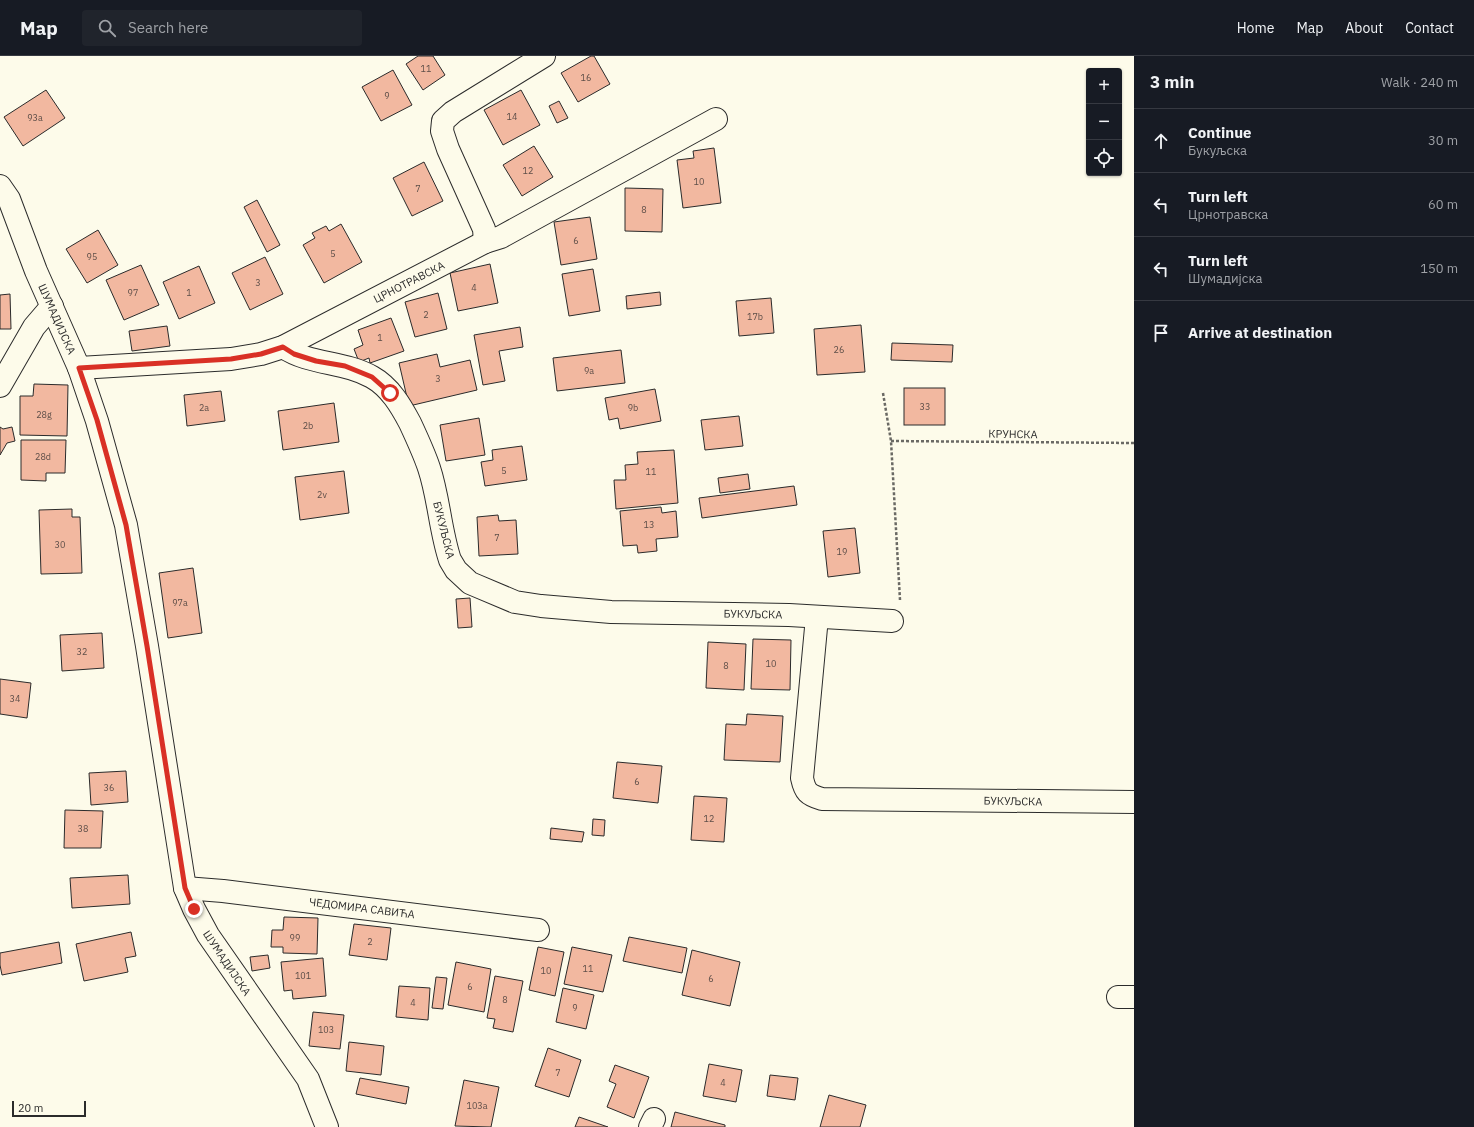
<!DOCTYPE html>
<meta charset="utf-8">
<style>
:root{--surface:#171b24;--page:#20242c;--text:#f1f3f6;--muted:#9ea1a6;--line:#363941}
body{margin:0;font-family:"IBM Plex Sans",sans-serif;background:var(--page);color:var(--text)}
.controls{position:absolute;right:12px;top:12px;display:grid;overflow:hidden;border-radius:4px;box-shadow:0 1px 3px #0004}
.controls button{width:36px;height:36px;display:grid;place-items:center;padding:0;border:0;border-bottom:1px solid var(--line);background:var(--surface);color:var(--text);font:20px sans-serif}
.scale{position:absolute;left:12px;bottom:10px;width:74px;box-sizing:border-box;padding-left:4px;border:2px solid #2b2b2b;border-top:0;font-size:11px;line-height:14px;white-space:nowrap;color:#2b2b2b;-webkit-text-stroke:3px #fdfbea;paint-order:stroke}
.stop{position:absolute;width:12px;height:12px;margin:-9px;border:3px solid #d93025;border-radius:50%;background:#fff}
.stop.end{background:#d93025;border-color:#fff;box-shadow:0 1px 4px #0008}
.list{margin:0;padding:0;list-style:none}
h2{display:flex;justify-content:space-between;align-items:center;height:52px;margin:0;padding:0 16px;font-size:17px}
h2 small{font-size:13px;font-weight:400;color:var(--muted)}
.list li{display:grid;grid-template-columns:26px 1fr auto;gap:12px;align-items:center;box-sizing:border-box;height:64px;padding:0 16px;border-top:1px solid var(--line)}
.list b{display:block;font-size:15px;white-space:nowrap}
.list p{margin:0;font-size:13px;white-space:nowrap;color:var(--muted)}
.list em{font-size:13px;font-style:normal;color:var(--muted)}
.icon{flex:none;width:22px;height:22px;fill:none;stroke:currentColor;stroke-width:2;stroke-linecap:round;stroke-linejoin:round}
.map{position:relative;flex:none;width:1134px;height:1071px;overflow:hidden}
header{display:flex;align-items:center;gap:24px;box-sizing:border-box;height:56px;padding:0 20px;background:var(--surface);border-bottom:1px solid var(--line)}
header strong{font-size:19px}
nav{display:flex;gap:22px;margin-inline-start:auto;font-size:14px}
.search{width:280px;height:36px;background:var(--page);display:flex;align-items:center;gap:10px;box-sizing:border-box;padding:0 14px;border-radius:4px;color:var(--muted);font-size:15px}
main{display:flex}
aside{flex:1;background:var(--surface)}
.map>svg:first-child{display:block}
</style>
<header>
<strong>Map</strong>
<div class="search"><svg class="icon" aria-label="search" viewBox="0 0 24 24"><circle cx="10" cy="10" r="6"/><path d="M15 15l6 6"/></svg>Search here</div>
<nav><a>Home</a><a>Map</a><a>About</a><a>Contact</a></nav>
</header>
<main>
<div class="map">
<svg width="1134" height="1071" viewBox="0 0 1134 1071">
<rect width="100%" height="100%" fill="#fdfbea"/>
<g fill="#f2b8a0" stroke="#2b2b2b">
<polygon points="418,0 433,0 445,19 423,34 406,8"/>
<polygon points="591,0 594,0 610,28 578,46 561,17"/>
<polygon points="393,14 412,49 381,65 362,31"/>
<polygon points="46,34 65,62 23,90 4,61"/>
<polygon points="521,34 540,69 503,89 484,54"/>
<polygon points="559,45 568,62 557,67 549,50"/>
<polygon points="534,90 553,121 522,140 503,109"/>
<polygon points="714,92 721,147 683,152 677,104 694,102 693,95"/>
<polygon points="424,106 443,145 412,160 393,122"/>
<polygon points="625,132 663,133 662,176 625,175"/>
<polygon points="257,144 280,189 267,196 244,151"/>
<polygon points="590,161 597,203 561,209 554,166"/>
<polygon points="341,168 362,206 324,227 303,189 315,182 312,177 326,170 329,175"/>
<polygon points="98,174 118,209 87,227 66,193"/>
<polygon points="265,201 283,238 250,254 232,217"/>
<polygon points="490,208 498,247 458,255 450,217"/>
<polygon points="141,209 159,249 124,264 106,224"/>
<polygon points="199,210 215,247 179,263 163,226"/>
<polygon points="593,213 600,255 569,260 562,218"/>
<polygon points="660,236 661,249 627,253 626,240"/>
<polygon points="438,237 447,273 415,281 405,246"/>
<polygon points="10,238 11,273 0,273 0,239"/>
<polygon points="771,242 774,277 739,280 736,245"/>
<polygon points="391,262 404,295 370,307 369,302 359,306 354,293 363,289 358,274"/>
<polygon points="861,269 865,316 817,319 814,273"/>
<polygon points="167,270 170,290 132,295 129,275"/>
<polygon points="520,271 523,291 499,295 505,325 483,329 474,279"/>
<polygon points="892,287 953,289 952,306 891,304"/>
<polygon points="621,294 625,327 557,335 553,302"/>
<polygon points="437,298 440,311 470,304 477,334 409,350 399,307"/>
<polygon points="34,328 68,329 67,380 20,379 20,340 33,340"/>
<rect x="904" y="332" width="41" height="37"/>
<polygon points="655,333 661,365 620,373 618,362 609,364 605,342"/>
<polygon points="221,335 225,365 187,370 184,339"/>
<polygon points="334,347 339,386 283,394 278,355"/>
<polygon points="739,360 743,390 705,394 701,364"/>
<polygon points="479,362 485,399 446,405 440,369"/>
<polygon points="0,371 3,373 12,371 15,385 7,387 0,399"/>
<polygon points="21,384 66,384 65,417 46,417 46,425 21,424"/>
<polygon points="522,390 527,424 485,430 481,406 493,404 492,394"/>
<polygon points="674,394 678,447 616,453 614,424 626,424 625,409 638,408 637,396"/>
<polygon points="344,415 349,457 300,464 295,421"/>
<polygon points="748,418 750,433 720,437 718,422"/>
<polygon points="794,430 797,449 702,462 699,442"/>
<polygon points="661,451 662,457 676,455 678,481 656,483 657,495 638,497 637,489 623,490 620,455"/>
<polygon points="72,453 72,461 80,461 82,517 41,518 39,454"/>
<polygon points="498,459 499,465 516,464 518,498 479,500 477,461"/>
<polygon points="855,472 860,517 828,521 823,475"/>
<polygon points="193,512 202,577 168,582 159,517"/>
<polygon points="470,542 472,571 458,572 456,543"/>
<polygon points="102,577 104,612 62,615 60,579"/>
<polygon points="753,583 791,584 790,634 751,633"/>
<polygon points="708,586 746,588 744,634 706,632"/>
<polygon points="0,623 31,627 27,662 0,658"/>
<polygon points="747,658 783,660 780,706 724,704 726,668 746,669"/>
<polygon points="617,706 662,710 658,747 613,742"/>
<polygon points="126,715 128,746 91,749 89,717"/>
<polygon points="694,740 727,742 724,786 691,784"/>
<polygon points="65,754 103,755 101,792 64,792"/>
<polygon points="593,763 605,764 604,780 592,779"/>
<polygon points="551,772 584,776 582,786 550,783"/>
<polygon points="128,819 130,848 72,852 70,822"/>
<polygon points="284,861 318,862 317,898 283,897 283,891 271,891 272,874 283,874"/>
<polygon points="354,868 391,872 387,904 349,899"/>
<polygon points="131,876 136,900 125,902 128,916 84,925 76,888"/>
<polygon points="629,881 687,892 682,917 623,905"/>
<polygon points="59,886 62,907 2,919 0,909 0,897"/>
<polygon points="538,891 564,896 555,940 529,934"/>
<polygon points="572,891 612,899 603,936 564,928"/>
<polygon points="692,894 740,906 730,950 682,939"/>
<polygon points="268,899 270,912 252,915 250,901"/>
<polygon points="323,902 326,940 293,943 292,934 284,935 281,906"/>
<polygon points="456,906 491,913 484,956 448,949"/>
<polygon points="495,920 523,925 513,976 493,972 495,963 487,962"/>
<polygon points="436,921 447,922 443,953 432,952"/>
<polygon points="399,930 430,932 428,964 396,961"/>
<polygon points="563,932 594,939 586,973 556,966"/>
<polygon points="313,956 344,959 340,993 309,990"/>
<polygon points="349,986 384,990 381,1019 346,1015"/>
<polygon points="548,992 581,1004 569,1041 535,1030"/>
<polygon points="709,1008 742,1014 736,1046 703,1040"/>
<polygon points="615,1009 649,1021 634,1062 607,1051 616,1028 609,1025"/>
<polygon points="770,1019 798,1022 795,1044 767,1040"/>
<polygon points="360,1022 409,1031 406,1048 356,1038"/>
<polygon points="464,1024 499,1031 491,1071 455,1070"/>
<polygon points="829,1039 866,1049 860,1071 820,1071"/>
<polygon points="675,1056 725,1069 725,1071 671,1071"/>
<polygon points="579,1061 608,1071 575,1071"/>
</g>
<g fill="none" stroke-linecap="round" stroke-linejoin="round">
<defs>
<g id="street">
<polyline points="0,130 9,143 36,215 79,312 97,365 126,469 147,590 185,832 194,853 208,879 308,1023 327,1071"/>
<polyline points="485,186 484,173 448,93 442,75 443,65 453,56 544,0"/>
<path d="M283 291C310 309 344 305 372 321 390 331 401 350 410 367 417 382 424 397 429 412 439 442 440 474 450 504L456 514 470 527 515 546 541 550 611 556 789 559 892 565"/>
<polyline points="79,312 231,303 261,298 283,291 485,186 501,181 716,63"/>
<polyline points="0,330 34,271 52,250"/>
<path d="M817 561 802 722C805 736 808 739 822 743L1134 746"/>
<polyline points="185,832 223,835 538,874"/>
<polyline points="1118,941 1134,941"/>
<polyline points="650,1071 654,1063"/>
</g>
</defs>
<use href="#street" stroke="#2b2b2b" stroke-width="24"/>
<g stroke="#6a6964" stroke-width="2.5" stroke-dasharray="3 2" stroke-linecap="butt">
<polyline points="883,337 891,385 900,544"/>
<polyline points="891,385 1134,387"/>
</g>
<use href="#street" stroke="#fdfbea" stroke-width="22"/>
</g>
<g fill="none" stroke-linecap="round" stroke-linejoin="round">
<polyline stroke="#d93025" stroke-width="5" points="194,853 185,832 147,590 126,469 97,364 79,312 231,303 261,298 283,291 294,298 316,305 345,310 372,321 390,337"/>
</g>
<g text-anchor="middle" stroke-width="3" stroke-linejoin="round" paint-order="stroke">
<g font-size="9" fill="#5d4e48">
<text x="426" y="16">11</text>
<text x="586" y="25">16</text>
<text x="387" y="43">9</text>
<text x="512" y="64">14</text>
<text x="35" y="65">93a</text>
<text x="528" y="118">12</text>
<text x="699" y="129">10</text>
<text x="418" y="136">7</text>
<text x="644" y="157">8</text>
<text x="576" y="188">6</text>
<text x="333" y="201">5</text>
<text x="92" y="204">95</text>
<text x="258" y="230">3</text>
<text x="474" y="235">4</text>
<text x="133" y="240">97</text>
<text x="189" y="240">1</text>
<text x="426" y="262">2</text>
<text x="755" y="264">17b</text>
<text x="380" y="285">1</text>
<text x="839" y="297">26</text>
<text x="589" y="318">9a</text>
<text x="438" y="326">3</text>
<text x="925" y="354">33</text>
<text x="204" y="355">2a</text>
<text x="633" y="355">9b</text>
<text x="44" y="362">28g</text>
<text x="308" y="373">2b</text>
<text x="43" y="404">28d</text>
<text x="504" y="418">5</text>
<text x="651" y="419">11</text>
<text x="322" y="442">2v</text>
<text x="649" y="472">13</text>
<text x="497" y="485">7</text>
<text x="60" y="492">30</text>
<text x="842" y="499">19</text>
<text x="180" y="550">97a</text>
<text x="82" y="599">32</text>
<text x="771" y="611">10</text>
<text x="726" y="613">8</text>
<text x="15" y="646">34</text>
<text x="637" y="729">6</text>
<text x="109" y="735">36</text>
<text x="709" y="766">12</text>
<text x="83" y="776">38</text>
<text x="295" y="885">99</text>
<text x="370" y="889">2</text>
<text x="588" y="916">11</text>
<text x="546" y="918">10</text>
<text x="303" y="923">101</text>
<text x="711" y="926">6</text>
<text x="470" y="934">6</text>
<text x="505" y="947">8</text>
<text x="413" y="950">4</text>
<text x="575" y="955">9</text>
<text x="326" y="977">103</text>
<text x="558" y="1020">7</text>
<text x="723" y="1030">4</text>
<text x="477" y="1053">103a</text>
</g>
<g font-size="11" fill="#2b2b2b" stroke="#fdfbea">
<text transform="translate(409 226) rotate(-27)" y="4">ЦРНОТРАВСКА</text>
<text transform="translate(57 263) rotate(66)" y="4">ШУМАДИЈСКА</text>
<text transform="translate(1013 378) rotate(1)" y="4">КРУНСКА</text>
<text transform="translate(444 474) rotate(76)" y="4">БУКУЉСКА</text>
<text transform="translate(753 558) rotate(1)" y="4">БУКУЉСКА</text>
<text transform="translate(1013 745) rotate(1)" y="4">БУКУЉСКА</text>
<text transform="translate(362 852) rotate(7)" y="4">ЧЕДОМИРА САВИЋА</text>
<text transform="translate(227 907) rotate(56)" y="4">ШУМАДИЈСКА</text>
</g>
</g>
</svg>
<div class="controls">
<button>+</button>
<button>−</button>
<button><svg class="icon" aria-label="locate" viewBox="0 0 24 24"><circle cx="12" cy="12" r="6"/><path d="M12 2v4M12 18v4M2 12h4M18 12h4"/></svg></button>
</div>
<div class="scale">20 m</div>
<div class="stop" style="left:390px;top:337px"></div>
<div class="stop end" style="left:194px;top:853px"></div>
</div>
<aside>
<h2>3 min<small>Walk · 240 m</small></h2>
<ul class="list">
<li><svg class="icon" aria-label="ahead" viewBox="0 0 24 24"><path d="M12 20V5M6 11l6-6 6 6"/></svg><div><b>Continue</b><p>Букуљска</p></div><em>30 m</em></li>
<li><svg class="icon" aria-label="left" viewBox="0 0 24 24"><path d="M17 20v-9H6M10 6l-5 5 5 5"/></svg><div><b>Turn left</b><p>Црнотравска</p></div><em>60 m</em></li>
<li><svg class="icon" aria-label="left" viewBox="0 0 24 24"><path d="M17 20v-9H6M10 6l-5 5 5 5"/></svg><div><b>Turn left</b><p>Шумадијска</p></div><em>150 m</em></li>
<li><svg class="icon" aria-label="arrive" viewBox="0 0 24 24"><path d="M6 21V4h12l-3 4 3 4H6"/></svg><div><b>Arrive at destination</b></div></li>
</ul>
</aside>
</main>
